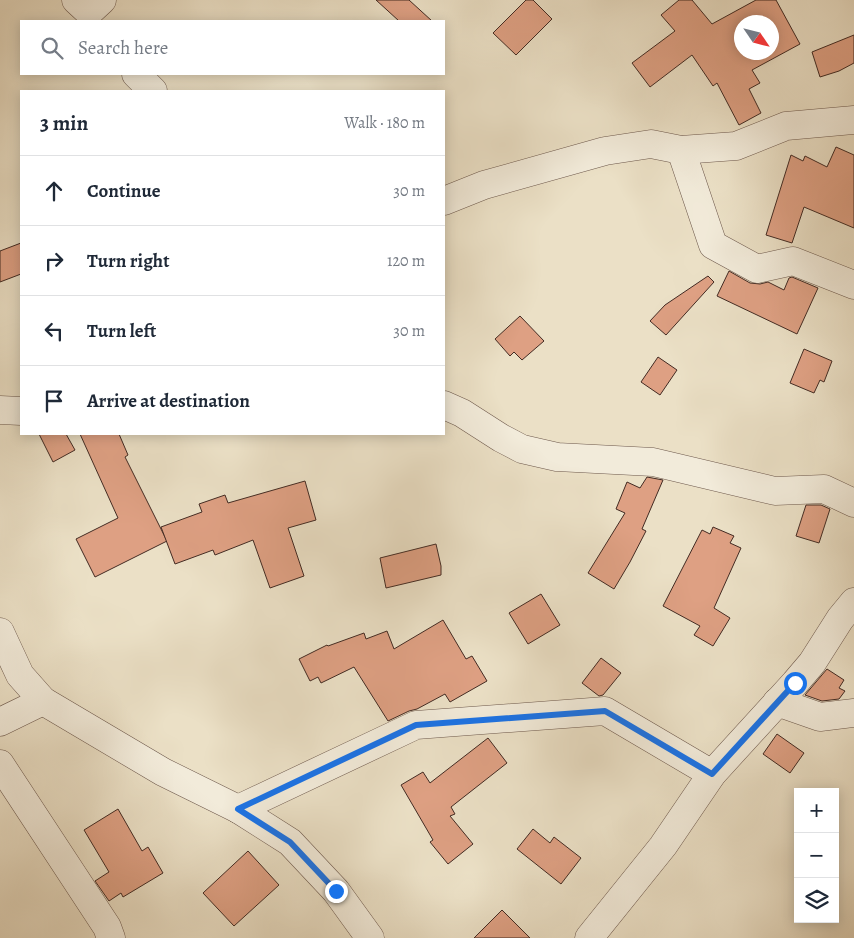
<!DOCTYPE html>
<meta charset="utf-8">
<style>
:root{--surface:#fff;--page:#f6f6f7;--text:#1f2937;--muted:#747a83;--line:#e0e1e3}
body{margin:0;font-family:Alegreya,serif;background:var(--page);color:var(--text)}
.controls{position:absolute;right:15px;bottom:15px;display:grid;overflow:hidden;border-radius:0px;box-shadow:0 2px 12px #0003}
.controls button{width:45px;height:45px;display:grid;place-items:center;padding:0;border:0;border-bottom:1px solid var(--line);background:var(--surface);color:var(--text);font:25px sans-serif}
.compass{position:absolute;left:734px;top:15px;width:45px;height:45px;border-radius:50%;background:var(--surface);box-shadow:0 2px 12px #0003;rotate:125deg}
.stop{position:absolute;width:15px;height:15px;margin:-11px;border:4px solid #1a73e8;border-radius:50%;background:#fff}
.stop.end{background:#1a73e8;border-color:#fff;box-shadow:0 1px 5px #0008}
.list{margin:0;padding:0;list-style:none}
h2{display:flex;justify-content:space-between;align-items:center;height:65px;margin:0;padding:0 20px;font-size:21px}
h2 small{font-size:16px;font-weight:400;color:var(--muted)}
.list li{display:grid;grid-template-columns:32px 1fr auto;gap:15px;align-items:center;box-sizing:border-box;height:70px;padding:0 20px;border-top:1px solid var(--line)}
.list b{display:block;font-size:19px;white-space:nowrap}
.list em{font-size:16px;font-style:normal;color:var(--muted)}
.icon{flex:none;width:28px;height:28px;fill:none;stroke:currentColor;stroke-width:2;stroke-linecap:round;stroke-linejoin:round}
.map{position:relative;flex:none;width:854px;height:938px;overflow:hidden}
.search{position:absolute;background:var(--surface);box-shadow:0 2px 12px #0003;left:20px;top:20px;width:425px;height:55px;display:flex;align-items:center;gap:12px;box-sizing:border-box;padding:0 18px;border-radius:0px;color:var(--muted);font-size:19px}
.panel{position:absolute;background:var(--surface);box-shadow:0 2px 12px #0003;left:20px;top:90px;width:425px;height:345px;border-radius:0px}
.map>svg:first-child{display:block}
</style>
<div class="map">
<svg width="854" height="938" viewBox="0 0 854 938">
<rect width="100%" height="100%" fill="#ebe0c6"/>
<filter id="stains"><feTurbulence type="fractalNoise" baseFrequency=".004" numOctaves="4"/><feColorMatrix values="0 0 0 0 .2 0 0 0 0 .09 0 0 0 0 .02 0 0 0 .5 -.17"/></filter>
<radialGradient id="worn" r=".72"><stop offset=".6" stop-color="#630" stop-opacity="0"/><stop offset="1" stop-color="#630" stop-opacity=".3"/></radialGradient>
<g fill="#dea083" stroke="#432b23" fill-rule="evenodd">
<polygon points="376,0 409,0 432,21 399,21"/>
<polygon points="526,0 533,0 552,19 516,55 493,33"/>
<path d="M679 0H692L712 24 756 0H776L800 44 752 70 760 83 749 89 761 113 739 125 717 83 713 86 692 55 650 87 632 63 675 31 661 15ZM742 22H772V52H742Z"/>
<polygon points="854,35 854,63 839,71 820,77 812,52"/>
<polygon points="836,147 854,155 854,228 804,207 792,243 766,235 791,155 803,161 805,156 827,167"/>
<polygon points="21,243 21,274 0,282 0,251"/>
<polygon points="729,271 750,283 760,284 768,282 784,290 789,278 792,277 818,288 797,334 717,296"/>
<polygon points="708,276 714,282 666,335 650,321 665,305"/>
<polygon points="520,316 544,341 522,360 514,352 510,356 495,339"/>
<polygon points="804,349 832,361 824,382 820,380 814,393 790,383"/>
<polygon points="658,357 677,370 660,395 641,382"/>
<polygon points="39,434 66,434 75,450 53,462"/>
<polygon points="80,434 119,434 128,455 125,457 167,541 95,577 76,539 118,518"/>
<polygon points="647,477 663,480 642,529 646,531 630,562 614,589 588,573 625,513 616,509 627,482 640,488"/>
<polygon points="305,481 316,520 288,528 304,576 270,588 253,540 215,555 213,550 175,564 161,527 202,512 199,504 225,495 228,503"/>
<polygon points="806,505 821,505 830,509 819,543 796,536"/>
<polygon points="713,527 734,536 730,543 741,548 714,608 730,618 713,646 694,635 700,626 663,606 702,530 710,534"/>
<polygon points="436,544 441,566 441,575 386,588 380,558"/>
<polygon points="541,594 560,625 528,644 509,613"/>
<polygon points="443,620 466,659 472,656 487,681 450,702 445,694 417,709 409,711 388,721 354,667 321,683 318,677 310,681 299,659 327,645 328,646 364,633 366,639 387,631 394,649"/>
<polygon points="601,658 621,673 603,695 599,696 582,683"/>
<polygon points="827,669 844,680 839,688 845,691 839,699 822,701 805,695"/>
<polygon points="777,734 804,753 790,773 763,754"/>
<polygon points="488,738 507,763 451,807 455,814 450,816 473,844 448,864 430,842 433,840 401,785 423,772 430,783"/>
<polygon points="118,809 142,851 148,847 163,873 123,897 121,893 109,901 95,881 109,872 84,830"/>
<polygon points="533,829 550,843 554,837 581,858 561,884 517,849"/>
<polygon points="248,851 279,885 234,926 203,893"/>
<polygon points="502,910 530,938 474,938"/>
</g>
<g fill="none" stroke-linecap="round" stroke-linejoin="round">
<defs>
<g id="minor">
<polyline points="76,0 89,12 102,0"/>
<polyline points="136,74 153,91"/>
<polyline points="681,150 713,245 757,269 793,261 854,285"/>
<polyline points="444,201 484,185 605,151 651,144 681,150 736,146 786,126 854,120"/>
<polyline points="444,405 462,413 501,438 522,449 557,457 653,462 775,491 824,489 854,503"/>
<polyline points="0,410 21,411"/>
<polyline points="0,632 20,675 43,701 163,772 238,809 290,842 336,891 370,938"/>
<polyline points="777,702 820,717 854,713"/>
<polyline points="0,722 43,701"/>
<polyline points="0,764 107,927 111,938"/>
<polyline points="238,809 416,725 605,711 712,774"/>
<polyline points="589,938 663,846 712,774 795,683 812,663 840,619 854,602"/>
</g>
</defs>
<use href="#minor" stroke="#6d584c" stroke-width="29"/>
<use href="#minor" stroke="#f2ebda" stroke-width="28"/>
</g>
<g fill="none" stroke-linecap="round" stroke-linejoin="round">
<polyline stroke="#1a73e8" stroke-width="6" points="336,891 290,842 238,809 416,725 605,711 712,774 795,683"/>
</g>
<rect width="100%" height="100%" filter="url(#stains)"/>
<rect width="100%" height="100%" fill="url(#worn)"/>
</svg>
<div class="controls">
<button>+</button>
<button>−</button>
<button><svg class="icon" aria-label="layers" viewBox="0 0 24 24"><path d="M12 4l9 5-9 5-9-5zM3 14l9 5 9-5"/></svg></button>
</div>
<svg class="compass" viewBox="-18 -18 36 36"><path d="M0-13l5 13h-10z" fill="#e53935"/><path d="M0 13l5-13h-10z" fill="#747a83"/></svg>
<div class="stop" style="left:795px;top:683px"></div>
<div class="stop end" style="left:336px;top:891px"></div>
<div class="search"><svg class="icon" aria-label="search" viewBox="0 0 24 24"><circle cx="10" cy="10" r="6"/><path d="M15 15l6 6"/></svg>Search here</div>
<section class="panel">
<h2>3 min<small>Walk · 180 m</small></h2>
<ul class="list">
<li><svg class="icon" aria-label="ahead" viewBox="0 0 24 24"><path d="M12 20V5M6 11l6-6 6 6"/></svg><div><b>Continue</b></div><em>30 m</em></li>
<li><svg class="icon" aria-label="right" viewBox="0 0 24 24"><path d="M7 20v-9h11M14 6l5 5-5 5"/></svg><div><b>Turn right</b></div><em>120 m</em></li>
<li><svg class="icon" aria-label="left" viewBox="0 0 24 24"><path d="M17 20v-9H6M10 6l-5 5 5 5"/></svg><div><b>Turn left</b></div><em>30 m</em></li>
<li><svg class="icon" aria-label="arrive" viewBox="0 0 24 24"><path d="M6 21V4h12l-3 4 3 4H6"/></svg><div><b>Arrive at destination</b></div></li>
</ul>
</section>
</div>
